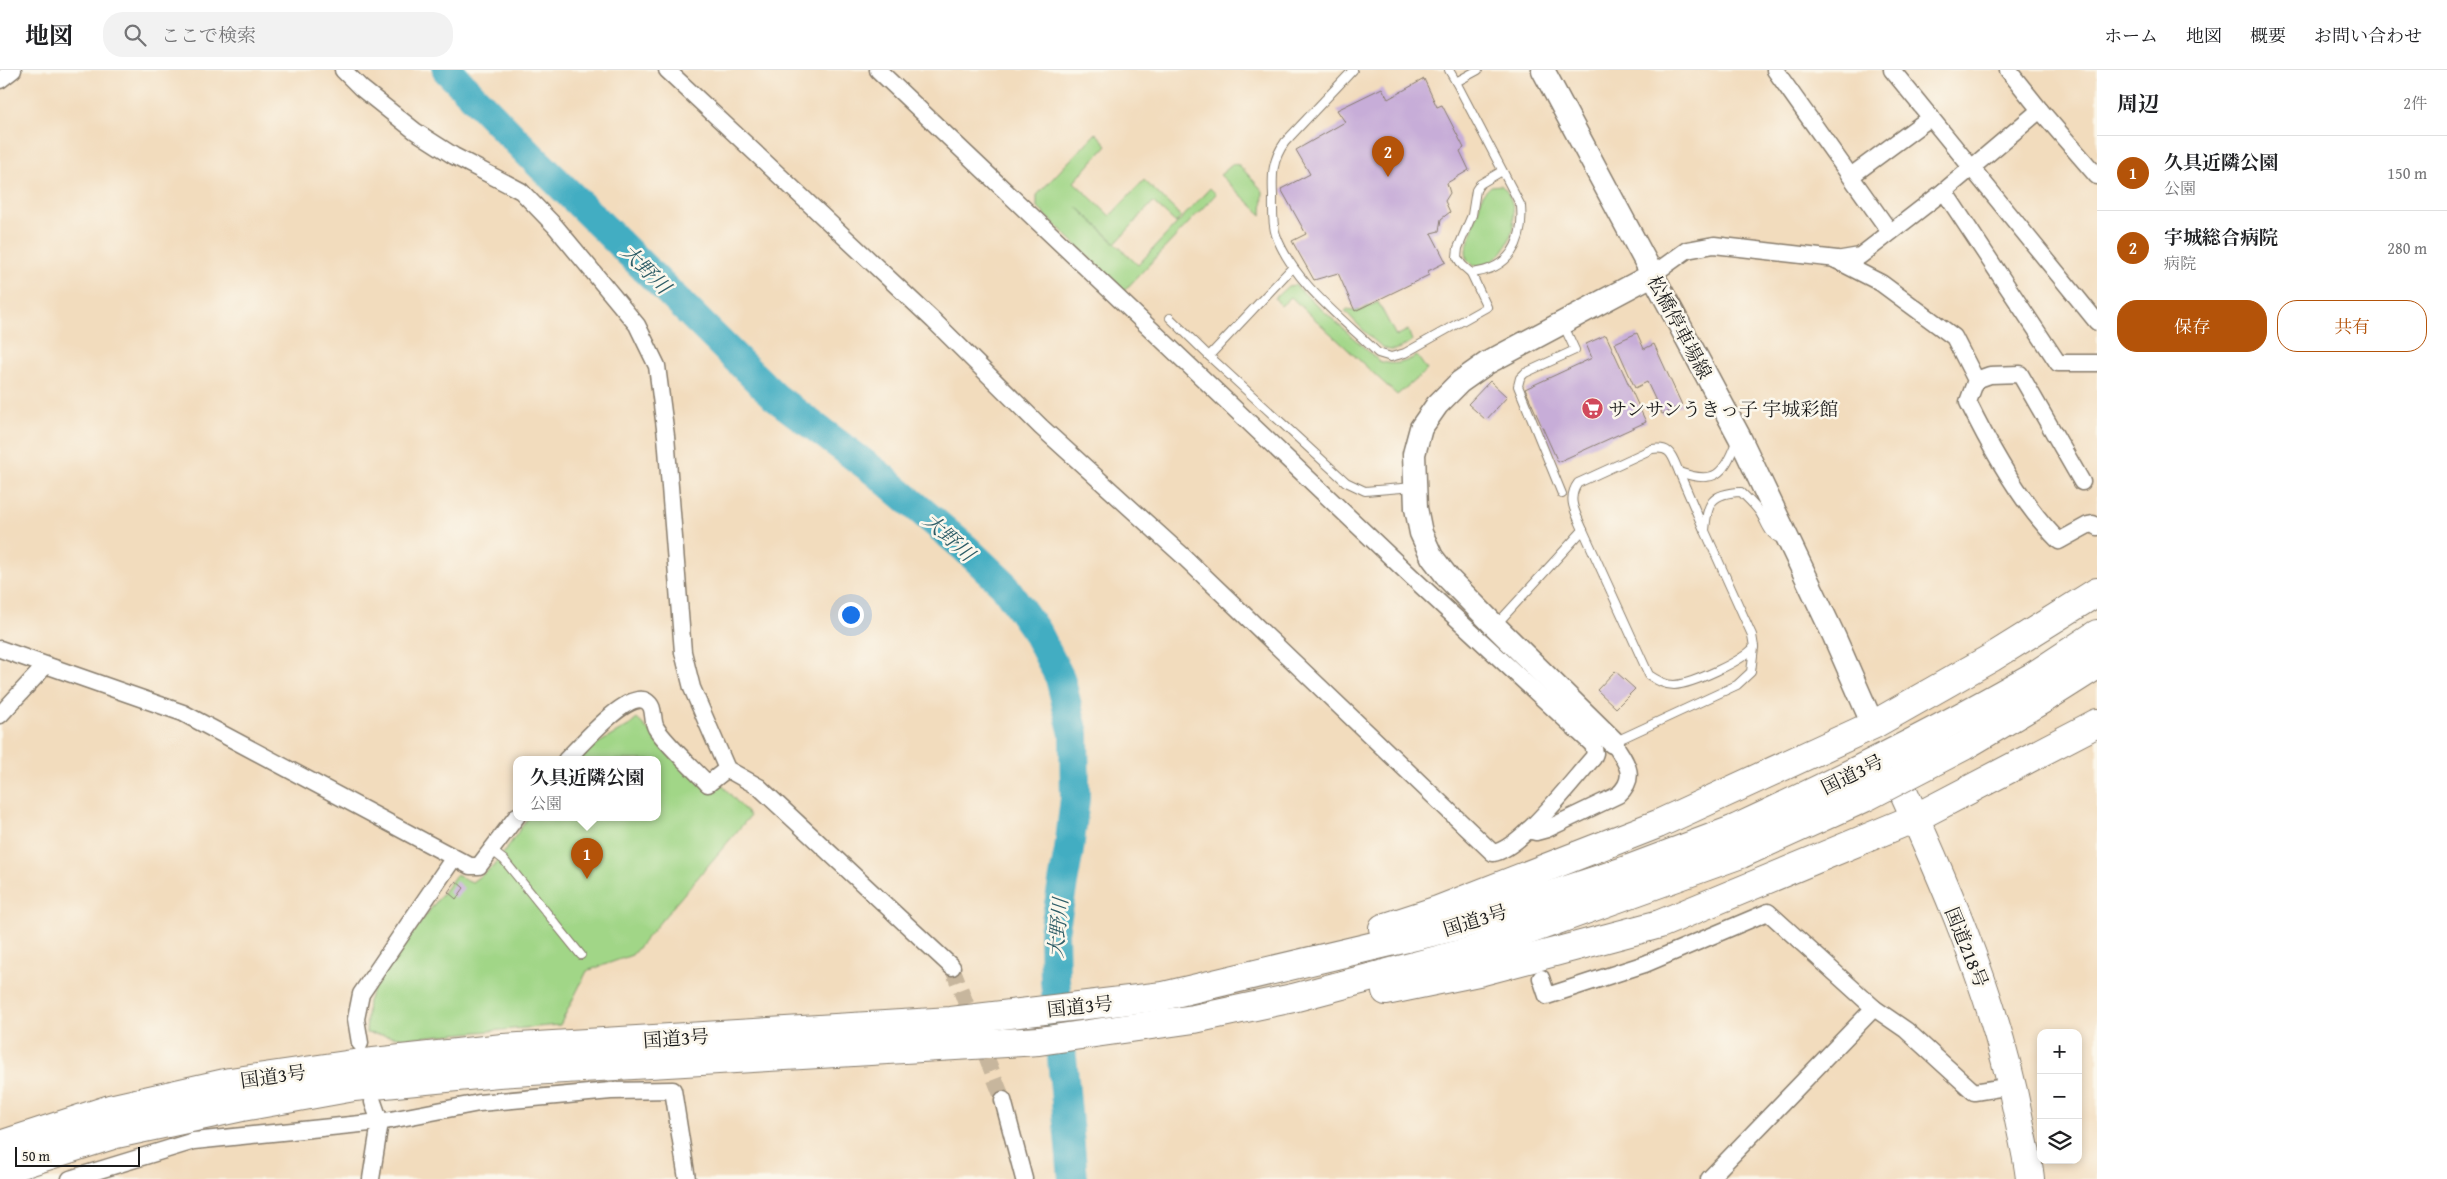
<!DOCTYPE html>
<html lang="ja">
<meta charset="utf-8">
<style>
:root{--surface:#fff;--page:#f2f2f2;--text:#202124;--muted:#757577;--line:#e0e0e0;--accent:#b45309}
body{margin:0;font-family:"Gentium Book Plus","Noto Serif JP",serif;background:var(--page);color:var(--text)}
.controls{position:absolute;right:15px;bottom:15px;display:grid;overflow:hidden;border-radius:10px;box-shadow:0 2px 8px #0003}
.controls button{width:45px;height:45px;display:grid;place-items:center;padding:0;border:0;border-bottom:1px solid var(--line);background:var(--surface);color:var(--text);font:25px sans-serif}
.scale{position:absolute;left:15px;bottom:12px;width:125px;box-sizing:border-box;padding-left:5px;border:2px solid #1c1c1c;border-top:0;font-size:14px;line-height:18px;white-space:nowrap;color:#1c1c1c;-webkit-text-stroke:4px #fbf7ec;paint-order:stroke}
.you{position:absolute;left:850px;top:544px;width:18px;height:18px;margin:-12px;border:4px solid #fff;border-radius:50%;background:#1a73e8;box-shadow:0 0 0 8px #1a73e833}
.badge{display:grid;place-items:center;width:32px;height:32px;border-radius:50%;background:var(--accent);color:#fff;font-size:16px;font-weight:700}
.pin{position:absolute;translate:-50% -41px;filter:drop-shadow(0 1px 2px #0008)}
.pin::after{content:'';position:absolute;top:26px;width:18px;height:15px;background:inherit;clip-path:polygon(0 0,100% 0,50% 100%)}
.popup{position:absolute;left:513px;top:686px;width:148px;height:65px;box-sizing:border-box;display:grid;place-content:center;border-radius:10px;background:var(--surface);filter:drop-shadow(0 1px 4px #0005);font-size:16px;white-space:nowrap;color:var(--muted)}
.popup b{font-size:19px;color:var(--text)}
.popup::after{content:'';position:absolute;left:50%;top:100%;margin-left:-10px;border:10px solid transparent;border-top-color:var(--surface)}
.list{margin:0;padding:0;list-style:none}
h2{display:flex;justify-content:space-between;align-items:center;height:65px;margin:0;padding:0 20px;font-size:21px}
h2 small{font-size:16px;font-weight:400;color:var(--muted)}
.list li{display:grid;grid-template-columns:32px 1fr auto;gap:15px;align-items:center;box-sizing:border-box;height:75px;padding:0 20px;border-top:1px solid var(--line)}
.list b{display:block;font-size:19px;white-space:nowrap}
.list p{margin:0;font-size:16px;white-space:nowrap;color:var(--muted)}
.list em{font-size:16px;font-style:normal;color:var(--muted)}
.actions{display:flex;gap:10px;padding:15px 20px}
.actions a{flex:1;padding:11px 0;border:1px solid var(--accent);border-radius:20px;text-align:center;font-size:18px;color:var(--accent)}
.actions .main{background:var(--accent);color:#fff}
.icon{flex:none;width:28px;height:28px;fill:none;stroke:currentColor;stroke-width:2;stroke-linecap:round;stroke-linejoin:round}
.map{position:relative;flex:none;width:2097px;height:1109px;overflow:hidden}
header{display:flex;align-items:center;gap:30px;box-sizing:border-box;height:70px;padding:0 25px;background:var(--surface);border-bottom:1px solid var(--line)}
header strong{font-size:24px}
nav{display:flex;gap:28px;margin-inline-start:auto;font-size:18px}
.search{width:350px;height:45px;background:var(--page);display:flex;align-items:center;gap:12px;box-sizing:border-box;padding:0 18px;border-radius:20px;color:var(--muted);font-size:19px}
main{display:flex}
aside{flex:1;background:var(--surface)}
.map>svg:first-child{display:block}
</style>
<header>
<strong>地図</strong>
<div class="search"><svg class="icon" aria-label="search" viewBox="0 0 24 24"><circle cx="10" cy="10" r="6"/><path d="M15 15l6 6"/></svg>ここで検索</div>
<nav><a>ホーム</a><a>地図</a><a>概要</a><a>お問い合わせ</a></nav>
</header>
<main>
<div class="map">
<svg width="2097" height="1109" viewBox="0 0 2097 1109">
<rect width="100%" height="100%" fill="#fbf7ec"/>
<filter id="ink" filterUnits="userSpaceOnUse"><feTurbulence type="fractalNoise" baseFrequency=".02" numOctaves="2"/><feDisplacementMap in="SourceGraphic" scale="10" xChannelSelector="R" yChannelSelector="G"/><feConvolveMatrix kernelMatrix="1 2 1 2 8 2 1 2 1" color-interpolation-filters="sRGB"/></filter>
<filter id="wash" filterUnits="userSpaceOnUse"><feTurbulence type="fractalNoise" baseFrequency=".0096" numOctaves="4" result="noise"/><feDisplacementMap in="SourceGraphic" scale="20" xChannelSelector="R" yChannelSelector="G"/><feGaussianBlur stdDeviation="1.12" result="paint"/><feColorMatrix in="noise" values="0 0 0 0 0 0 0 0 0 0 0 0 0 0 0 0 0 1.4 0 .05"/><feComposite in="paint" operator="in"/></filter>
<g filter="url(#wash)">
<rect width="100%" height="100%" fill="#f2dcbd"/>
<g fill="#a1d687" stroke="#5e7952">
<polygon points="1096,63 1107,75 1074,112 1110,146 1144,110 1181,146 1176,153 1153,132 1116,173 1077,137 1138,195 1210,118 1216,124 1124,221 1037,137 1037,125"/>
<polygon points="1233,94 1239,95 1263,121 1262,145 1220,105"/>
<path d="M1501 115C1523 134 1515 180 1489 193 1485 196 1478 195 1474 196L1467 189 1466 180 1483 124 1491 116Z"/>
<path d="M1295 215 1379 291C1394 296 1404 293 1417 286L1427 300 1397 325 1291 227 1281 236 1275 228 1288 216Z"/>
<path d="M1378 232 1396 266 1408 260 1412 271C1406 275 1397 281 1390 280 1379 279 1354 250 1345 241L1347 239 1359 241Z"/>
<polygon points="637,649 713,722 721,714 750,746 632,885 587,901 560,955 407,968 366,963 368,931 377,911 456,805 472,812 495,795 528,748 657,748 657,690 579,690 592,677 630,655"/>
</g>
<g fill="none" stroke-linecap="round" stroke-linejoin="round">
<polyline stroke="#43adc2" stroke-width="30" points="447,0 532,87 775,327 878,404 965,478 1003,514 1036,561 1060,608 1074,664 1075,728 1069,780 1054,862 1055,910 1073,1109"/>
</g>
<g id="blocks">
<g fill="#c7add8">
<polygon points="1424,9 1437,37 1442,35 1464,78 1460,81 1469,100 1447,113 1450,123 1445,131 1450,142 1441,149 1439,161 1431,163 1446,192 1428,201 1429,205 1355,241 1338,203 1314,210 1292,171 1306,164 1281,119 1310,104 1296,80 1345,52 1337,40 1382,18 1388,29"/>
<polygon points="1637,263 1644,279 1654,274 1682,335 1662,344 1647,312 1635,318 1615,273"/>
<polygon points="1606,265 1646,352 1558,392 1525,319 1592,288 1586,274"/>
<polygon points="1490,311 1507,327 1486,350 1468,334"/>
<polygon points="1615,601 1635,619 1616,638 1597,620"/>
<polygon points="456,811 464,818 456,829 448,822"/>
</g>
</g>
</g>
<g filter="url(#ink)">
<use href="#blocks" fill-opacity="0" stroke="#877c6c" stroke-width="1"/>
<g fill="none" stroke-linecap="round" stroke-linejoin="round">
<polyline stroke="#c7b69d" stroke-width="16" stroke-dasharray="16 8" stroke-linecap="butt" points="952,897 1003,1030"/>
<defs>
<g id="lane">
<path d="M1353 0 1285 72C1272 90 1272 105 1273 126 1273 139 1272 153 1276 165 1293 212 1343 249 1378 283L1391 287 1405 283 1487 237 1471 203"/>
<polyline points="1449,0 1456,12"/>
<path d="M1478 0 1456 12 1521 136C1524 173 1510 199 1471 203L1462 195 1457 187 1458 178 1472 145 1476 120 1480 114 1502 101"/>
<polyline points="1292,198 1209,286 1346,412 1365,421 1414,417"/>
<polyline points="1170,248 1209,286"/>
<polyline points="1679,402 1704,460"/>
<polyline points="1562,424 1518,316 1520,308 1525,303 1575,280 1563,254"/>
<path d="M1583 460 1649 605C1657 610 1664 615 1674 615 1692 614 1743 591 1754 577L1752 565 1705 461C1707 433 1711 423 1741 422 1747 428 1755 435 1760 443 1768 456 1768 466 1784 470"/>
<path d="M1496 555 1583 460C1576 443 1566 429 1578 413L1652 379C1672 376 1672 387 1679 402 1715 415 1724 404 1736 372"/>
<polyline points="1614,672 1737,615 1751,602 1754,577"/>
<polyline points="491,780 504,790 581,885"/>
</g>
<g id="street">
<polyline points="343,0 361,18 415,61 454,86 521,121 555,156 637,255 657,296 666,366 683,582 692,618 727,699 759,717 952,897"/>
<path d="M667 0 934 251 1041 357 1182 485 1493 783C1521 779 1572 711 1593 688L1595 683 1593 675 1415 510 878 0"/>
<polyline points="1775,0 1890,162"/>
<polyline points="1892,0 2097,252"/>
<polyline points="0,10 13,0"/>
<polyline points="2040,40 2097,106"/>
<polyline points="1851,106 1931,47"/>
<polyline points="1944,121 2040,40 2008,0"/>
<path d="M1836 190 1881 213 1954 267 1976 310 1968 332C1991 379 2022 435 2059 471L2088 455 2093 454 2097 457"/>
<polyline points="1836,190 1860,186 1944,121 2058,293 2097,293"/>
<polyline points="1652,205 1687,180 1714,175 1837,189"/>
<polyline points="1976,310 1990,305 2020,304 2082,412"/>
<polyline points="0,579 183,643 470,796 479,796 517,746"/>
<polyline points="0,645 45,596"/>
<path d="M566 690C578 678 628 620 646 631 656 637 651 649 656 658 665 673 695 700 708 714L727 699"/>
<path d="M1528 760 1536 762 1547 759 1618 725C1639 706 1625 691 1613 672"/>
<polyline points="1541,908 1547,926 1645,894 1768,842 1874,938"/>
<polyline points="360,973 356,949 361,924 453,789"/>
<polyline points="1003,1030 1024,1109"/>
<polyline points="70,1109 194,1071 380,1052 479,1033 611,1021 673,1020 687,1109"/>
<polyline points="371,1109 380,1052 373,1032"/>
<polyline points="1709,1109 1874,938 1906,960 1974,1022 2012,1016"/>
</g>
<g id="secondary">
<polyline points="1543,0 1739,366 1834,566 1873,655"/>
<polyline points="1613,672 1495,556 1449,509 1432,487 1421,463 1416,438 1414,384 1421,358 1437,335 1460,312 1487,293 1652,205"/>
</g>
<g id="highway">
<polyline points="2032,607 2097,564"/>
<polyline points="2045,628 2097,595"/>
<path d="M1888 688C1941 803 1994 921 2018 1045 2022 1066 2028 1088 2030 1109"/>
<polyline points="1383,858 1438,840 1658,754 1873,655 1991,588 2097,522"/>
<polyline points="1386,921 1483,901 1660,854 1915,748 2097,653"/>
<polyline points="0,1075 110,1039 230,1012 346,995 503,978 951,951 1163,926 1458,856 1621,802 1735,759"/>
<polyline points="0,1101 116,1064 242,1037 354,1017 498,1003 1039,971 1194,949 1293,928 1471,881 1741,784"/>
</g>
</defs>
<use href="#lane" stroke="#877c6c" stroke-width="10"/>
<use href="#street" stroke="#877c6c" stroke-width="19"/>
<use href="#secondary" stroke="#877c6c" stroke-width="25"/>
<use href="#highway" stroke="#877c6c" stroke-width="30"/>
<use href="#lane" stroke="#fff" stroke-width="8"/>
<use href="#street" stroke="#fff" stroke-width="16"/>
<use href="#secondary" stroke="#fff" stroke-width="22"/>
<use href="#highway" stroke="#fff" stroke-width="28"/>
<defs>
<g id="highway-bridge">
<path d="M1735 759C1836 712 1935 663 2032 607"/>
<polyline points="1741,784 1864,728 1964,676 2045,628"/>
</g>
</defs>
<use href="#highway-bridge" stroke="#877c6c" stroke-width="30" stroke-linecap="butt"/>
<use href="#highway-bridge" stroke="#fff" stroke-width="28"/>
</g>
</g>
<defs>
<symbol id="supermarket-disc" viewBox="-11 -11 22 22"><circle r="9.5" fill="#d1495b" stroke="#fbf7ec"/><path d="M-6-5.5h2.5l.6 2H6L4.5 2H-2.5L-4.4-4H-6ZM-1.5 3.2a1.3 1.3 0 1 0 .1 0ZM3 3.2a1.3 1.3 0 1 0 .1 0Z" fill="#fff"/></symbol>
</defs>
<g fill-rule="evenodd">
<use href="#supermarket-disc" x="1580" y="326" width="25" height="25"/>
</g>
<g text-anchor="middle" stroke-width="5" stroke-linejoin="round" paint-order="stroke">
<g font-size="19" fill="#1c1c1c" stroke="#fbf7ec">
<text transform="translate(1680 257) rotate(62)" y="7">松橋停車場線</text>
<text transform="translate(1852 704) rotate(-26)" y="7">国道3号</text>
<text transform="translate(1475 850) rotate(-17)" y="7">国道3号</text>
<text transform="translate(1967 877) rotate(68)" y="7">国道218号</text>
<text transform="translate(1080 936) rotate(-6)" y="7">国道3号</text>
<text transform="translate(676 968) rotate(-4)" y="7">国道3号</text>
<text transform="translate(273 1006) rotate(-8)" y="7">国道3号</text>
</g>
<g font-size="19" fill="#1c1c1c" stroke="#fbf7ec" text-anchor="start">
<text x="1608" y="346">サンサンうきっ子 宇城彩館</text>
</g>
<g font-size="20" font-style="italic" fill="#2e5d67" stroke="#fbf7ec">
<text transform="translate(646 199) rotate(45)" y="7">大野川</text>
<text transform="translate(949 467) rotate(42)" y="7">大野川</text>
<text transform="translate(1058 858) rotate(-85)" y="7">大野川</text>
</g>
</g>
</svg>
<div class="controls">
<button>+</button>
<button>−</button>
<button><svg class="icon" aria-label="layers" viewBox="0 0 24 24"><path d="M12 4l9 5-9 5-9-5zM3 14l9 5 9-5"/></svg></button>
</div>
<div class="scale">50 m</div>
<div class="you"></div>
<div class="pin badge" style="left:587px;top:809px">1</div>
<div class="popup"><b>久具近隣公園</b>公園</div>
<div class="pin badge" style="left:1388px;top:107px">2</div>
</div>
<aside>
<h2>周辺<small>2件</small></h2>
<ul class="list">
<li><span class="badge">1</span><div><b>久具近隣公園</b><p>公園</p></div><em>150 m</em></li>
<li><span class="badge">2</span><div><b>宇城総合病院</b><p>病院</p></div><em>280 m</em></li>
</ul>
<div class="actions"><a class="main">保存</a><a>共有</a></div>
</aside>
</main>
